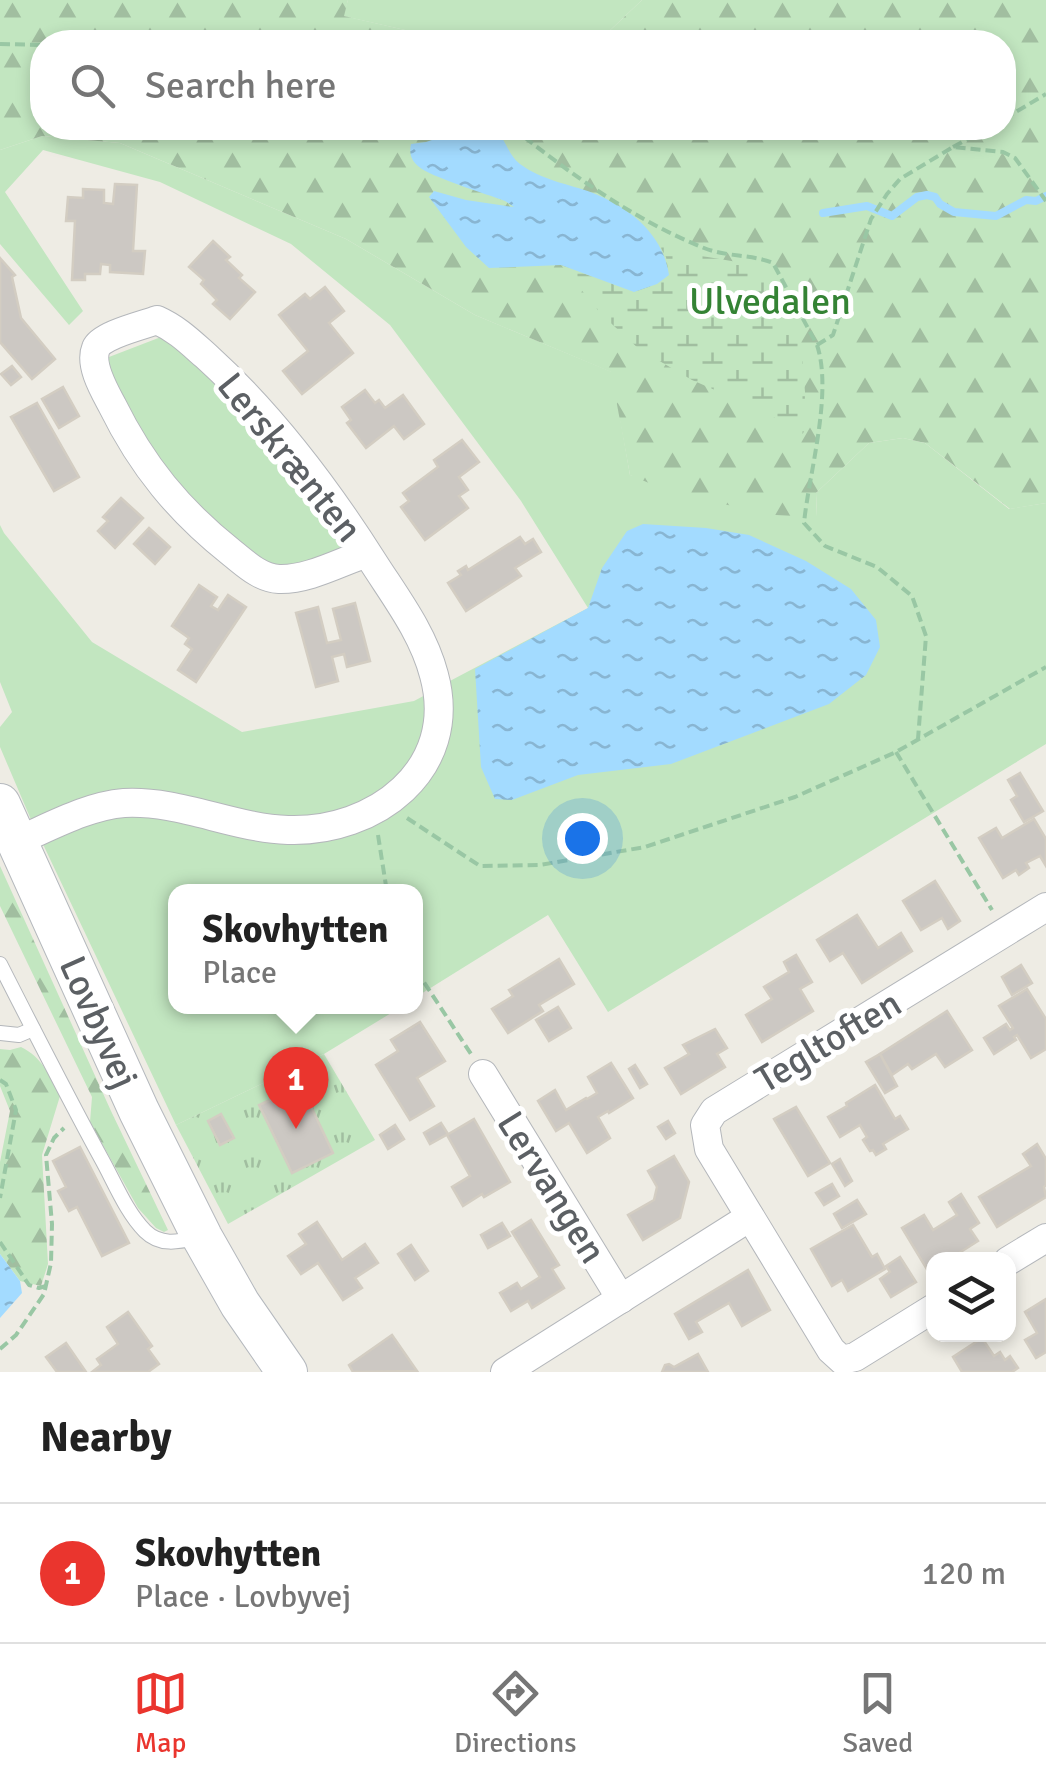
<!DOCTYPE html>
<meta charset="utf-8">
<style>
:root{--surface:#fff;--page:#f6f6f6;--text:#222;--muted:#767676;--line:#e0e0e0;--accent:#ea352e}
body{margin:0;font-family:Signika,sans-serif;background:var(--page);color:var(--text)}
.controls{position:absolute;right:30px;bottom:30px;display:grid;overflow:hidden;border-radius:20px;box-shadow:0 5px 15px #0003}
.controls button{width:90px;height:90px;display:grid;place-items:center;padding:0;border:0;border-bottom:2px solid var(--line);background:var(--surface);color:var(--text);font:50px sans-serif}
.you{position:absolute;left:582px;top:838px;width:35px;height:35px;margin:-25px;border:8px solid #fff;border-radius:50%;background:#1a73e8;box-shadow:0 0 0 15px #1a73e833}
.badge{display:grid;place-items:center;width:65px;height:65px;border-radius:50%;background:var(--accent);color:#fff;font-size:32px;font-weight:700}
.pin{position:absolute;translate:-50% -82px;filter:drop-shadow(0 2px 5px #0008)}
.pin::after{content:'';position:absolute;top:52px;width:35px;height:30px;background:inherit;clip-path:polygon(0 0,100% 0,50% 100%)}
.popup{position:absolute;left:168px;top:884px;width:255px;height:130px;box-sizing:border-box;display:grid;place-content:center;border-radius:20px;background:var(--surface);filter:drop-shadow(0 2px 8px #0005);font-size:32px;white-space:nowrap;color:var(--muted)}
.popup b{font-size:38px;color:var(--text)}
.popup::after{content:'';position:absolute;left:50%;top:100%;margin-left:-20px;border:20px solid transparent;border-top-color:var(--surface)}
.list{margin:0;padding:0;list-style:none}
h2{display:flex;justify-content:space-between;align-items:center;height:130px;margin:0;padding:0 40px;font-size:42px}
h2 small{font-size:32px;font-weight:400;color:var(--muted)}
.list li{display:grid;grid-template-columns:65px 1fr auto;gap:30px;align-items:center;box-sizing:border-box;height:140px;padding:0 40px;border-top:2px solid var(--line)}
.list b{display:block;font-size:38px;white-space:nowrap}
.list p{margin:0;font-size:32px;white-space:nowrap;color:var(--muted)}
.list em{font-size:32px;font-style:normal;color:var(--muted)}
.icon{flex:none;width:55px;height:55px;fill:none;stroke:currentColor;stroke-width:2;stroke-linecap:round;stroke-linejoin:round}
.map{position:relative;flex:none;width:1046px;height:1372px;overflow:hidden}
.search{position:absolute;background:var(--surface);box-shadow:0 5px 15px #0003;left:30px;right:30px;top:30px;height:110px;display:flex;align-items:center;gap:25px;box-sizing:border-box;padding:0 35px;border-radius:40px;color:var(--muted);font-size:38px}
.sheet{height:270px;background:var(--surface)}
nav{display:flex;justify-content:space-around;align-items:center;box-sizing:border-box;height:140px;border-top:2px solid var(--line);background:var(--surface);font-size:28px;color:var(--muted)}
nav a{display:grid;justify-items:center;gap:5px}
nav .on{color:var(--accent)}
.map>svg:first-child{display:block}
</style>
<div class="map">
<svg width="1046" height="1372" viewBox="0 0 1046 1372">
<defs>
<pattern id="forest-firs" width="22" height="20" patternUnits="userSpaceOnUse" patternTransform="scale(2.5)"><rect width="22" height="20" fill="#c2e6c0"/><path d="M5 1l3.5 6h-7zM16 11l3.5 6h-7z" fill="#a1bea0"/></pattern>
<pattern id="wetland-marsh" width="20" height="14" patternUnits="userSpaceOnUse" patternTransform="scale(2.5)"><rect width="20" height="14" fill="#c2e6c0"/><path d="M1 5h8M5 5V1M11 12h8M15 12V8" fill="none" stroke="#a1bea0"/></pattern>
<pattern id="park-tufts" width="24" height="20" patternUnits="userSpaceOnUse" patternTransform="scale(2.5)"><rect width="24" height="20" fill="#c2e6c0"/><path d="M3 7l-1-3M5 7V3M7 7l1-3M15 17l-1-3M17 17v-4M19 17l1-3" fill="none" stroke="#a1bea0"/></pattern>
<pattern id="water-ripples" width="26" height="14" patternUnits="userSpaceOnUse" patternTransform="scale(2.5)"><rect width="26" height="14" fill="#a3dbff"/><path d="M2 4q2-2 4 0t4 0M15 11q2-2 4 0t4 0" fill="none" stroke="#88b5d2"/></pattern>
</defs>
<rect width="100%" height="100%" fill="#eeece4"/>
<g fill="#c2e6c0">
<polygon points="348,0 642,0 603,37 603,42 458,42 343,16"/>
<polygon points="42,136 120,143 346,239 475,315 612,372 630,475 817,516 816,493 869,443 903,438 925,443 1009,509 1046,503 1046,744 608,1012 548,915 416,997 416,892 176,892 176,1006 401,1007 324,1054 176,1125 41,840 114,814 380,821 448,682 588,608 521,501 390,325 291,244 160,182 43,150 5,192 83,311 69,325 0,244 0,150"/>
<path d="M161 337H167L254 418 345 541 344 549C324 561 289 570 267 564L201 513 137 433 105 364 109 357Z"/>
<polygon points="0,525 4,533 92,642 242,732 414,701 429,693 430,713 414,765 371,803 293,821 164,794 32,822 0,747 0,727 12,712 0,682"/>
</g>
<g fill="url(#forest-firs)">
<polygon points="0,0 348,0 344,16 458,42 42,42 42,128 1004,128 1004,42 603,42 603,37 642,0 1046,0 1046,503 1010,509 925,443 903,438 869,443 816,493 817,517 776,515 675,494 630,475 611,372 475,315 346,239 120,143 42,136 0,150"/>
<polygon points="0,866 111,1111 168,1230 164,1232 156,1228 138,1208 90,1122 92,1097 0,906"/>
<path d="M21 1047C42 1057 50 1076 60 1096L42 1155 48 1264 41 1286 20 1281 0 1254V1162L10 1111 0 1086V1049L10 1050Z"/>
</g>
<polygon fill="url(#wetland-marsh)" points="651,231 684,253 755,265 772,280 802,353 805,392 804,431 800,441 793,437 772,415 692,380 639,349 601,314 561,265 634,292 657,284 669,275 666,257"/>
<polygon fill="url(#park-tufts)" points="324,1054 375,1140 228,1224 176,1125"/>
<g fill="url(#water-ripples)">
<path d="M467 128C473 128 485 126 491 128 505 133 507 155 520 164 541 180 569 184 593 193 630 208 663 234 669 275L657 284 634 292 561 265 489 268 466 247 429 197 434 191 466 200 514 207 505 201C487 194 430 177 418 166 411 160 409 153 411 144L426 142Z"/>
<polygon points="643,524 706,528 749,535 806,561 851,589 876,620 880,647 866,675 829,704 671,764 578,775 512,800 495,799 481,767 475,669 588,608 602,568 627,531"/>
<polygon points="0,1254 20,1281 22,1293 0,1318"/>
</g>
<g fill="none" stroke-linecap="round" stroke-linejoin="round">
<polyline stroke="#a3dbff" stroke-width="8" points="823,213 867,206 892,216 917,197 927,195 935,197 940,204 954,212 996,216 1026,200 1036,201 1046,196"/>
</g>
<g fill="#ccc8c3" stroke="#d3cdc2" stroke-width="2.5">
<polygon points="115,184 137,185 133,251 145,251 143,274 110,272 110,265 101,264 100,274 85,274 85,280 72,280 75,221 66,221 68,197 83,198 83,189 104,190 104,203 113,204"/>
<polygon points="213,241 230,257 226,260 242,275 239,278 255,292 230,319 213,304 217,300 201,284 204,280 189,267"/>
<polygon points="0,258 15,275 12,277 21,318 55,359 32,379 0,342"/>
<polygon points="325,287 344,311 329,323 353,353 302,394 283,371 308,351 279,315 305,294 310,299"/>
<polygon points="12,366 21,377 11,385 1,374"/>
<polygon points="63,387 79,416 59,428 42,399"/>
<polygon points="365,390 375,403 379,400 385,408 403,395 424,424 404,439 394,426 366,448 347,423 351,420 342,407"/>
<polygon points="37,403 79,477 54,491 11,417"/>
<polygon points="462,440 479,462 459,477 468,490 459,496 468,508 425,540 401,507 409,501 403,493 438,467 434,460"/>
<polygon points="121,498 143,518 115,548 98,531 108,521 103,517"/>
<polygon points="149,528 170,547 155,564 134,544"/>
<polygon points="520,537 525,544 533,539 541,552 515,568 521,576 466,611 448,583 461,575 458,571 466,566 468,570"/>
<polygon points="199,585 217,597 211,606 218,610 228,595 246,607 196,682 178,670 192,649 185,644 189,638 172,626"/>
<polygon points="355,603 370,661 347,667 344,654 332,657 338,681 316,687 296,613 318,607 327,643 341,640 333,609"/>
<polygon points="1020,773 1043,811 1024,822 1011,800 1017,796 1008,780"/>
<polygon points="1034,819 1046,839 1046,866 1040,856 1026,863 1029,868 1019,875 1016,870 1003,878 979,838 996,828 1002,838"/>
<polygon points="935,881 960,921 948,929 942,918 921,930 903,901"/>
<polygon points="857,915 878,948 901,933 912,951 862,983 843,953 830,961 817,940"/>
<polygon points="796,955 812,982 800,989 813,1011 762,1042 746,1015 772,999 764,987 789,972 784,962"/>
<polygon points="559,959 574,984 539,1005 543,1011 508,1033 492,1009 513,996 509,990"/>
<polygon points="1021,965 1032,983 1012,995 1002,977"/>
<polygon points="1027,989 1046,1019 1046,1049 1031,1058 1017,1035 1014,1037 1016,1040 994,1054 984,1038 1006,1024 1010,1030 1013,1028 999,1006"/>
<polygon points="558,1007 571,1028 549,1041 536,1020"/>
<polygon points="947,1011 972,1050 945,1067 936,1054 912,1069 908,1064 892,1075 880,1054"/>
<polygon points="420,1022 445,1061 417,1078 434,1106 410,1120 376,1065 398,1051 391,1040"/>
<polygon points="715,1029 727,1048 717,1054 725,1067 681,1094 665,1068 689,1054 683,1045"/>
<polygon points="880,1054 897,1086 885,1093 866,1062"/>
<polygon points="611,1063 633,1098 609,1113 608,1111 598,1117 610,1138 587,1153 569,1123 556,1131 538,1101 555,1090 566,1110 586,1098 587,1099 597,1093 588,1077"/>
<polygon points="635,1065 647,1084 640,1088 629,1069"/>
<polygon points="301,1085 333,1153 292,1173 259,1105"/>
<polygon points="875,1085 895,1119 900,1116 908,1129 883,1144 886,1149 876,1155 873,1150 870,1151 863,1140 867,1137 860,1125 840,1137 828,1117 847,1106 846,1103"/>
<polygon points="796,1107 830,1163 808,1176 774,1119"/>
<polygon points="221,1114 234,1138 220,1145 208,1121"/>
<polygon points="474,1119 510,1182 484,1197 482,1194 463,1206 452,1187 470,1176 447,1135"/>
<polygon points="668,1121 675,1133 666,1139 658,1127"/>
<polygon points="441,1123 448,1134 430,1144 424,1133"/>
<polygon points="395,1125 404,1139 388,1149 380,1135"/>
<polygon points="1037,1144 1046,1159 1046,1185 1044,1187 1046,1197 997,1227 979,1197 1031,1166 1023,1154"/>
<polygon points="80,1147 129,1243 102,1256 77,1207 69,1211 58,1191 66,1187 53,1161"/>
<polygon points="674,1156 689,1182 680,1218 643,1240 628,1215 654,1200 657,1187 648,1171"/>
<polygon points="840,1159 852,1181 845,1186 832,1164"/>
<polygon points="832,1184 839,1196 824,1205 816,1193"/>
<polygon points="961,1194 979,1223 970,1229 978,1241 948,1260 934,1260 934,1268 928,1271 902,1228 924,1215 933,1230 957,1215 949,1202"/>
<polygon points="857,1200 866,1214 842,1228 834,1214"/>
<polygon points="531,1220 559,1265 552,1269 564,1288 532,1308 528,1301 511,1311 500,1293 517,1283 521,1289 540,1277 512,1232"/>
<polygon points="317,1222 342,1260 365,1244 378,1263 355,1278 362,1288 343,1300 318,1263 301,1274 288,1256 306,1244 299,1234"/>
<polygon points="502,1223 510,1236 488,1248 481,1235"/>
<polygon points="853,1225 872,1257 877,1254 885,1269 848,1291 842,1280 832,1286 811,1249"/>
<polygon points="411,1245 428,1271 415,1280 398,1254"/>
<polygon points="900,1257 916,1282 891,1297 880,1279 890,1272 886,1266"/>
<polygon points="748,1270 770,1310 742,1326 729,1303 696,1322 702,1332 689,1339 675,1314"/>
<polygon points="1046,1299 1046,1352 1036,1358 1025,1340 1037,1333 1025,1312"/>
<polygon points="128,1312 152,1346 148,1349 159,1364 148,1372 92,1372 101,1365 97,1359 118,1344 107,1327"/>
<polygon points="392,1335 417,1371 353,1372 349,1365"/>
<polygon points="982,1338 994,1356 1000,1352 1005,1360 1010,1356 1018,1368 1012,1372 962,1372 953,1357"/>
<polygon points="66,1343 86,1372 57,1372 46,1357"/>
<polygon points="698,1354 708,1372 662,1372 665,1365 669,1364 674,1367"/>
</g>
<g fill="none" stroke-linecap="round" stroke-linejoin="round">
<defs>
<g id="lane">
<path d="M0 964C33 1029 66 1094 101 1158 114 1181 126 1212 145 1231 160 1246 178 1242 196 1238"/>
<polyline points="0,1033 19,1035 33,1029"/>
</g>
<g id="street">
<path d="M17 841C50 827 87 806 124 803 180 800 232 828 288 830 374 833 460 770 434 675 423 633 396 598 373 562 326 488 271 415 206 356 190 342 177 329 157 320 144 325 101 335 96 348 89 365 104 390 112 405 142 466 179 511 232 553 246 564 260 578 279 579 308 580 340 562 367 553"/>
<polyline points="483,1074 621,1299"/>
<polyline points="1008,1261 1046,1238"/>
<polyline points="934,1308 855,1357 842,1360 831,1350 709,1149 705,1125 714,1111 1046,907"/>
<polyline points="505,1372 750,1217"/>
</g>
<polyline id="secondary" points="0,804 139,1111 202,1237 240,1304 287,1372"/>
</defs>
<use href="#lane" stroke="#b4b7bb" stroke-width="16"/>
<use href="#street" stroke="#b4b7bb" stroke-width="30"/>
<use href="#secondary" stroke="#b5b9be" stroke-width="42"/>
<g stroke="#99c7a4" stroke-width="4" stroke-dasharray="10 5" stroke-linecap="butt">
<polyline points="0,44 42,45"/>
<polyline points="1004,119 1046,94"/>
<polyline points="412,128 431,128"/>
<path d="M513 128C570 174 636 221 704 248 726 257 751 254 773 263L817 345C833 393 809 473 804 523L825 546 877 567 912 596 926 636 918 739"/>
<polyline points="953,147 988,128"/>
<polyline points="817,345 833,335 871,219 887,194 900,179 953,147 1003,152 1015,158 1046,201"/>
<polyline points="896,752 992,910"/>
<polyline points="407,818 480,866 540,865 645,847 795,797 896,752 1046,667"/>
<polyline points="378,835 387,892"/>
<polyline points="416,970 471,1054"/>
<polyline points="0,1080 6,1084 16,1110 0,1198"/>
<polyline points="0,1242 29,1285 39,1288 46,1286"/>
<polyline points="0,1349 16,1335 44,1294 51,1263 52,1224 46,1155 54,1138 64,1128"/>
</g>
<use href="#lane" stroke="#fff" stroke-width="14"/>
<use href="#street" stroke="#fff" stroke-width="28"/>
<use href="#secondary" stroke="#fff" stroke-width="40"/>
</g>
<g text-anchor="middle" stroke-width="10" stroke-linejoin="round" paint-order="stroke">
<g font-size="38" fill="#348334" stroke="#fff">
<text x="770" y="314">Ulvedalen</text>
</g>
<g font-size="38" fill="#5c6064" stroke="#fff">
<text transform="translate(290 457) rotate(51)" y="13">Lerskrænten</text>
<text transform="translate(99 1022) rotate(66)" y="13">Lovbyvej</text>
<text transform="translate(828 1041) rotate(-31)" y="13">Tegltoften</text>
<text transform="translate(552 1187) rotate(58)" y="13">Lervangen</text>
</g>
</g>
</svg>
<div class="controls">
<button><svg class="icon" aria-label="layers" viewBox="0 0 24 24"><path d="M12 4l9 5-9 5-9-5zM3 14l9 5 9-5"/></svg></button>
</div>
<div class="you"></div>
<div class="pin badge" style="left:296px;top:1129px">1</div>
<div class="popup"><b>Skovhytten</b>Place</div>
<div class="search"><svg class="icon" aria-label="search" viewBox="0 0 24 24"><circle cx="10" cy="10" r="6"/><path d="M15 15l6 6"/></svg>Search here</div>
</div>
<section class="sheet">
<h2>Nearby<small></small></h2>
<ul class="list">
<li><span class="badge">1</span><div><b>Skovhytten</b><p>Place · Lovbyvej</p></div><em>120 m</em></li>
</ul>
</section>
<nav>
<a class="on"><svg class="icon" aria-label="map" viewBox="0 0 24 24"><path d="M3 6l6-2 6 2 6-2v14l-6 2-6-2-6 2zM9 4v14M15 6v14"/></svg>Map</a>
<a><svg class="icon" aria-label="directions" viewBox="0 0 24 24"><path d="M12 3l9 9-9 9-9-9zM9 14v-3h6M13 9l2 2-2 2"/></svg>Directions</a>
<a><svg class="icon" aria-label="saved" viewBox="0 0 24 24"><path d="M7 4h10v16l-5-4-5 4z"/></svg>Saved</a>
</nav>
